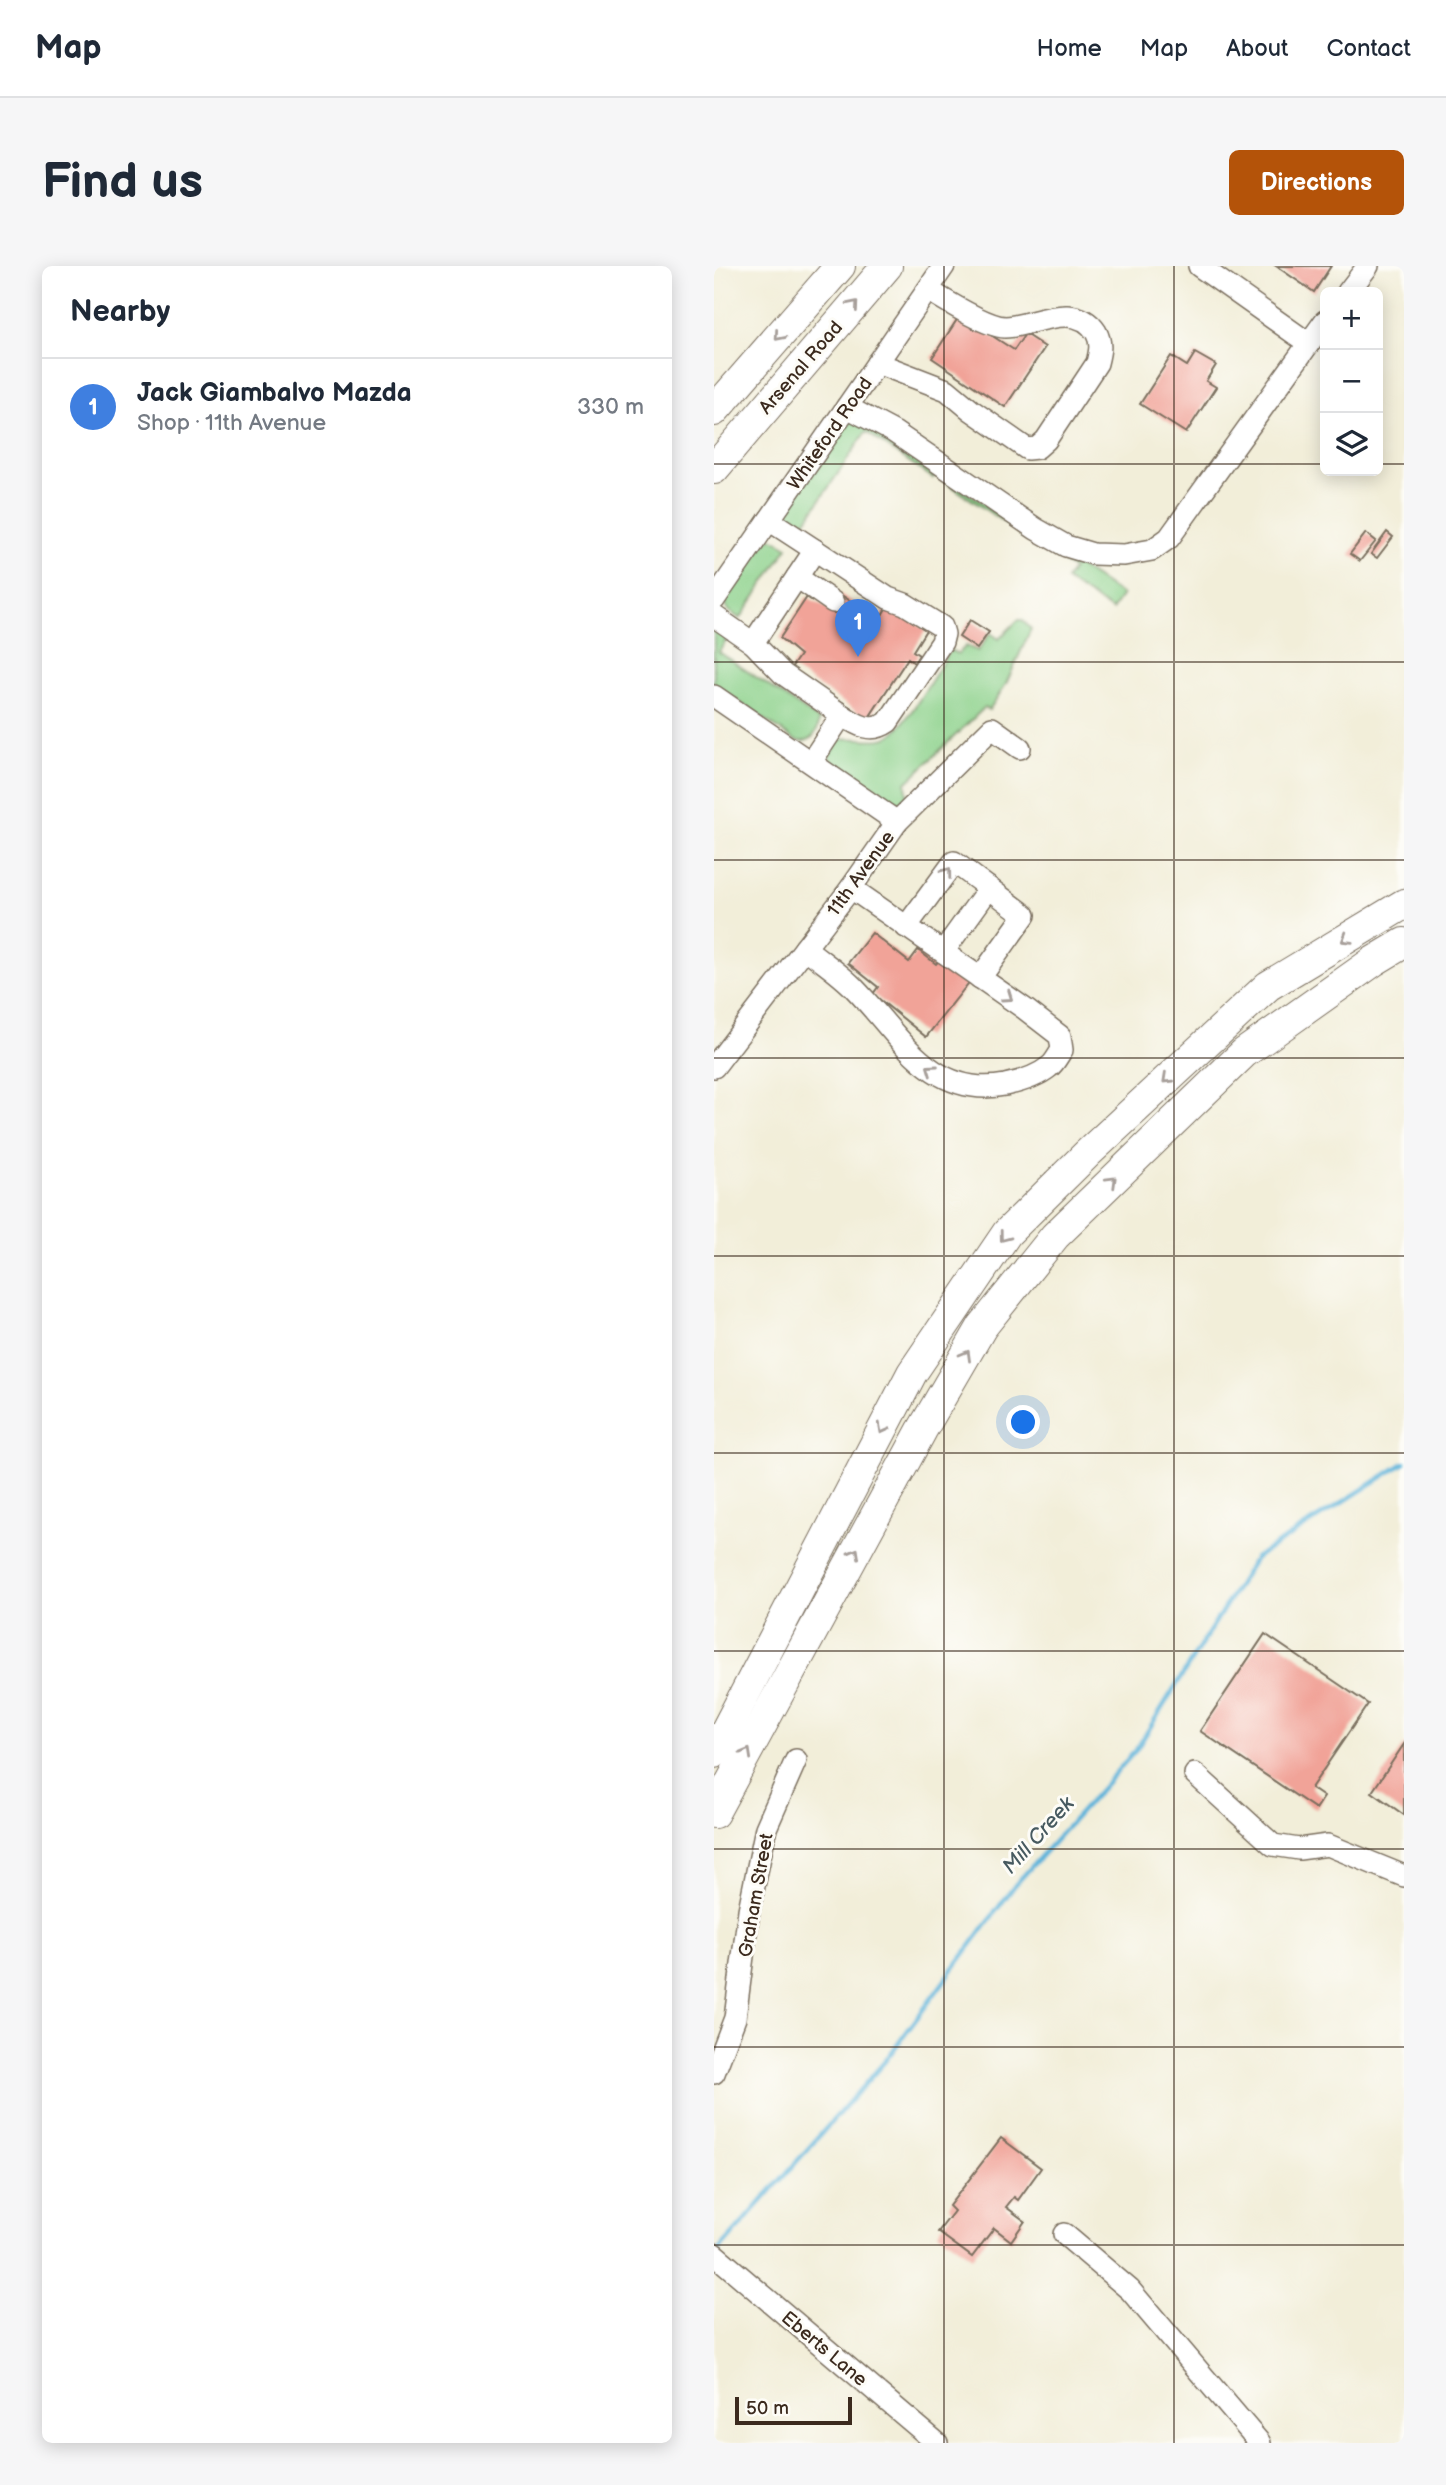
<!DOCTYPE html>
<meta charset="utf-8">
<style>
:root{--surface:#fff;--page:#f6f6f7;--text:#1f2937;--muted:#747a83;--line:#e0e1e3;--accent:#b45309}
body{margin:0;font-family:"Balsamiq Sans",sans-serif;background:var(--page);color:var(--text)}
.controls{position:absolute;right:21px;top:21px;display:grid;overflow:hidden;border-radius:10px;box-shadow:0 4px 18px #0003}
.controls button{width:63px;height:63px;display:grid;place-items:center;padding:0;border:0;border-bottom:2px solid var(--line);background:var(--surface);color:var(--text);font:35px sans-serif}
.scale{position:absolute;left:21px;bottom:18px;width:117px;box-sizing:border-box;padding-left:7px;border:4px solid #3b2a1e;border-top:0;font-size:19px;line-height:24px;white-space:nowrap;color:#3b2a1e;-webkit-text-stroke:5px #fdfcf7;paint-order:stroke}
.you{position:absolute;left:310px;top:1157px;width:24px;height:24px;margin:-18px;border:5px solid #fff;border-radius:50%;background:#1a73e8;box-shadow:0 0 0 10px #1a73e833}
.badge{display:grid;place-items:center;width:46px;height:46px;border-radius:50%;background:var(--accent);color:#fff;font-size:23px;font-weight:700}
.pin{position:absolute;translate:-50% -58px;filter:drop-shadow(0 2px 4px #0008)}
.pin::after{content:'';position:absolute;top:37px;width:24px;height:21px;background:inherit;clip-path:polygon(0 0,100% 0,50% 100%)}
.list{margin:0;padding:0;list-style:none}
h2{display:flex;justify-content:space-between;align-items:center;height:91px;margin:0;padding:0 28px;font-size:30px}
h2 small{font-size:23px;font-weight:400;color:var(--muted)}
.list li{display:grid;grid-template-columns:46px 1fr auto;gap:21px;align-items:center;box-sizing:border-box;height:98px;padding:0 28px;border-top:2px solid var(--line)}
.list b{display:block;font-size:26px;white-space:nowrap}
.list p{margin:0;font-size:23px;white-space:nowrap;color:var(--muted)}
.list em{font-size:23px;font-style:normal;color:var(--muted)}
.icon{flex:none;width:38px;height:38px;fill:none;stroke:currentColor;stroke-width:2;stroke-linecap:round;stroke-linejoin:round}
.map{position:relative;flex:none;width:690px;height:2177px;overflow:hidden;border-radius:10px}
header{display:flex;align-items:center;gap:42px;box-sizing:border-box;height:98px;padding:0 35px;background:var(--surface);border-bottom:2px solid var(--line)}
header strong{font-size:33px}
nav{display:flex;gap:38px;margin-inline-start:auto;font-size:24px}
.intro{display:flex;align-items:center;justify-content:space-between;box-sizing:border-box;height:168px;padding:0 42px}
h1{margin:0;font-size:49px}
.button{padding:18px 32px;border-radius:10px;background:var(--accent);color:#fff;font-size:24px;font-weight:700}
main{display:flex;gap:42px;padding:0 42px}
aside{flex:1;background:var(--surface);border-radius:10px;box-shadow:0 4px 18px #0003}
.map>svg:first-child{display:block}
</style>
<header>
<strong>Map</strong>
<nav><a>Home</a><a>Map</a><a>About</a><a>Contact</a></nav>
</header>
<div class="intro"><h1>Find us</h1><a class="button">Directions</a></div>
<main>
<aside>
<h2>Nearby<small></small></h2>
<ul class="list">
<li><span class="badge" style="background:#3f7fe0">1</span><div><b>Jack Giambalvo Mazda</b><p>Shop · 11th Avenue</p></div><em>330 m</em></li>
</ul>
</aside>
<div class="map">
<svg width="690" height="2177" viewBox="0 0 690 2177">
<rect width="100%" height="100%" fill="#fdfcf7"/>
<filter id="ink" filterUnits="userSpaceOnUse"><feTurbulence type="fractalNoise" baseFrequency=".0143" numOctaves="2"/><feDisplacementMap in="SourceGraphic" scale="14" xChannelSelector="R" yChannelSelector="G"/><feConvolveMatrix kernelMatrix="1 2 1 2 8 2 1 2 1" color-interpolation-filters="sRGB"/></filter>
<filter id="wash" filterUnits="userSpaceOnUse"><feTurbulence type="fractalNoise" baseFrequency=".00686" numOctaves="4" result="noise"/><feDisplacementMap in="SourceGraphic" scale="28" xChannelSelector="R" yChannelSelector="G"/><feGaussianBlur stdDeviation="1.57" result="paint"/><feColorMatrix in="noise" values="0 0 0 0 0 0 0 0 0 0 0 0 0 0 0 0 0 1.4 0 .05"/><feComposite in="paint" operator="in"/></filter>
<g filter="url(#wash)">
<rect width="100%" height="100%" fill="#f2eed9"/>
<g fill="#8cd18b" stroke="#647e54" stroke-width="2">
<polygon points="131,152 146,155 408,329 398,344 352,314 359,303 221,209 219,212 152,166 87,262 75,254 71,245"/>
<polygon points="58,272 74,281 26,353 14,344 10,333 53,273"/>
<path d="M304 354H308L317 363 292 418 275 444 270 442 192 517 193 531 190 535 175 538 117 496 115 490 123 474C138 469 156 477 172 472 190 465 224 403 236 384L244 388 252 380 264 385 276 367 285 373Z"/>
<path d="M0 362 14 371 5 386 105 454C104 468 96 479 81 474L0 419Z"/>
</g>
<g fill="none" stroke-linecap="round" stroke-linejoin="round">
<polyline stroke="#5db4da" stroke-width="4.5" points="5,1984 172,1794 301,1619 422,1484 541,1292 690,1197"/>
</g>
<g id="blocks">
<g fill="#f1a398">
<polygon points="562,0 617,0 600,26"/>
<polygon points="246,49 300,84 311,68 331,81 291,141 218,92"/>
<polygon points="481,87 502,99 492,115 502,121 472,167 426,138 457,90 473,100"/>
<polygon points="673,266 679,271 663,292 657,288"/>
<polygon points="652,267 662,275 646,295 636,288"/>
<polygon points="126,328 165,354 174,339 212,364 199,385 205,389 200,397 194,392 154,453 77,402 86,389 66,372 93,331 116,343"/>
<polygon points="256,354 275,366 263,383 245,371"/>
<polygon points="158,667 195,696 204,684 222,698 228,691 257,714 212,771 159,728 164,721 134,697"/>
<polygon points="551,1368 654,1438 597,1522 610,1531 602,1543 486,1465"/>
<polygon points="690,1478 690,1549 658,1526"/>
<polygon points="287,1872 327,1902 304,1934 300,1931 292,1941 311,1955 297,1975 280,1962 258,1991 224,1966 240,1945 235,1940"/>
</g>
</g>
</g>
<g filter="url(#ink)">
<use href="#blocks" fill-opacity="0" stroke="#7b6f5f" stroke-width="2"/>
<g fill="none" stroke-linecap="round" stroke-linejoin="round">
<defs>
<g id="minor">
<polyline points="485,0 594,77"/>
<polyline points="634,26 654,0"/>
<path d="M163 97 233 124 257 144 313 183 323 182 332 174 383 97C386 85 388 77 382 66 361 33 317 61 291 61 271 60 232 35 214 24"/>
<polyline points="133,141 180,166 322,263 352,280 379,288 410,289 438,284 455,272 611,55"/>
<path d="M101 284 174 332 191 338 228 361 230 368 228 376 174 456C157 468 143 459 128 449"/>
<polyline points="83,311 119,336"/>
<polyline points="0,334 230,0"/>
<polyline points="0,350 39,377 69,408 128,449 97,496"/>
<polyline points="39,377 101,284 55,254"/>
<polyline points="0,430 183,556 137,622 0,801"/>
<polyline points="183,556 278,462 306,482"/>
<polyline points="192,661 240,596 311,649 266,712"/>
<path d="M91 682C107 695 127 708 141 723 185 768 217 833 291 819 305 816 324 810 335 801 341 797 344 789 348 784L346 770 311 743 137 622"/>
<polyline points="229,686 275,622"/>
<polyline points="481,1508 559,1579 585,1583 614,1579 690,1610"/>
<polyline points="0,1807 21,1752 35,1644 52,1562 82,1494"/>
<polyline points="350,1968 416,2024 546,2177"/>
<polyline points="0,1988 223,2177"/>
</g>
<g id="highway">
<polyline points="0,145 126,0"/>
<polyline points="0,203 173,0"/>
<polyline points="0,1487 198,1107 293,967 374,887 554,720 690,638"/>
<polyline points="0,1547 208,1164 268,1061 341,970 530,787 660,695 690,677"/>
</g>
</defs>
<use href="#minor" stroke="#7b6f5f" stroke-width="24"/>
<use href="#highway" stroke="#7b6f5f" stroke-width="32"/>
<use href="#minor" stroke="#fff" stroke-width="21"/>
<use href="#highway" stroke="#fff" stroke-width="30"/>
</g>
<defs><path id="oneway-chevron" d="M-2-3.5L2.5 0L-2 3.5" fill="none" stroke-width="1.6" stroke-linecap="round" stroke-linejoin="round" transform="scale(1.75)"/></defs>
<g stroke="#a79f9a">
<use href="#oneway-chevron" transform="translate(140 39) rotate(-49)"/>
<use href="#oneway-chevron" transform="translate(65 70) rotate(131)"/>
<use href="#oneway-chevron" transform="translate(233 606) rotate(-53)"/>
<use href="#oneway-chevron" transform="translate(632 673) rotate(149)"/>
<use href="#oneway-chevron" transform="translate(294 731) rotate(35)"/>
<use href="#oneway-chevron" transform="translate(217 803) rotate(-145)"/>
<use href="#oneway-chevron" transform="translate(453 813) rotate(137)"/>
<use href="#oneway-chevron" transform="translate(398 915) rotate(-44)"/>
<use href="#oneway-chevron" transform="translate(290 971) rotate(127)"/>
<use href="#oneway-chevron" transform="translate(252 1089) rotate(-60)"/>
<use href="#oneway-chevron" transform="translate(169 1163) rotate(118)"/>
<use href="#oneway-chevron" transform="translate(141 1287) rotate(-61)"/>
<use href="#oneway-chevron" transform="translate(33 1487) rotate(-61)"/>
</g>
</g>
<path fill="none" stroke="#3b2a1e" stroke-width="2" stroke-opacity="0.55" d="M230 0V2177M460 0V2177M0 198H611M664 198H690M0 396H690M0 594H690M0 792H690M0 990H690M0 1187H690M0 1385H690M0 1583H690M0 1781H690M0 1979H690"/>
<g text-anchor="middle" stroke-width="6" stroke-linejoin="round" paint-order="stroke">
<g font-size="19" fill="#3b2a1e" stroke="#fdfcf7">
<text transform="translate(86 101) rotate(-49)" y="7">Arsenal Road</text>
<text transform="translate(115 167) rotate(-55)" y="7">Whiteford Road</text>
<text transform="translate(146 607) rotate(-54)" y="7">11th Avenue</text>
<text transform="translate(41 1629) rotate(-80)" y="7">Graham Street</text>
<text transform="translate(111 2082) rotate(40)" y="7">Eberts Lane</text>
</g>
<g font-size="21" font-style="italic" fill="#475a60" stroke="#fdfcf7">
<text transform="translate(324 1569) rotate(-48)" y="7">Mill Creek</text>
</g>
</g>
</svg>
<div class="controls">
<button>+</button>
<button>−</button>
<button><svg class="icon" aria-label="layers" viewBox="0 0 24 24"><path d="M12 4l9 5-9 5-9-5zM3 14l9 5 9-5"/></svg></button>
</div>
<div class="scale">50 m</div>
<div class="you"></div>
<div class="pin badge" style="left:144px;top:391px;background:#3f7fe0">1</div>
</div>
</main>
